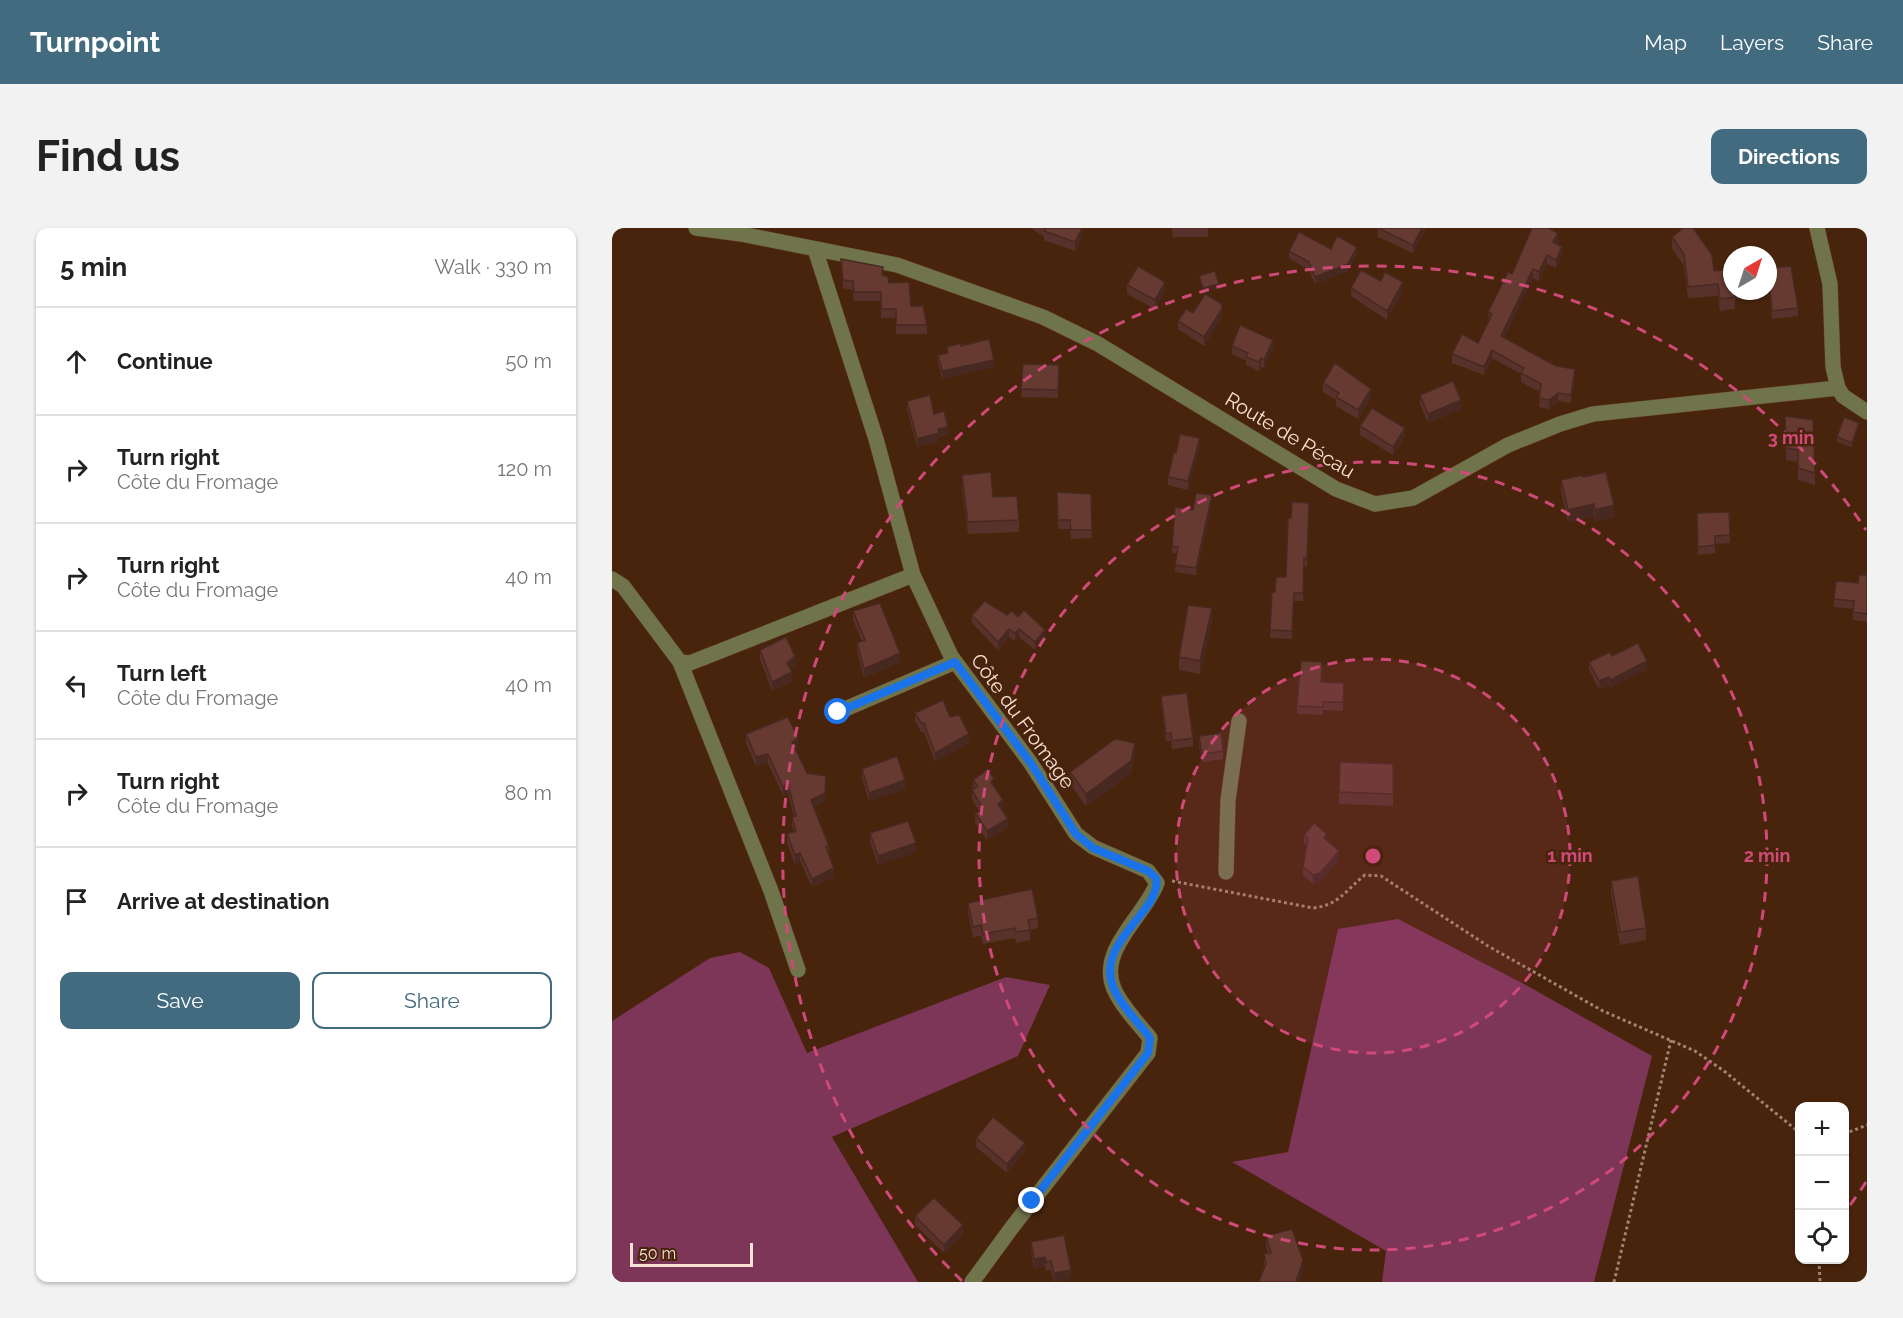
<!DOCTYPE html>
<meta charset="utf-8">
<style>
:root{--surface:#fff;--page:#f2f2f2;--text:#222;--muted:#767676;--line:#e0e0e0;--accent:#426b7f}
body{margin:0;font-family:Raleway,sans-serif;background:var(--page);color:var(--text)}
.controls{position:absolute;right:18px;bottom:18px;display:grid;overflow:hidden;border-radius:12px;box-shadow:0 2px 4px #0004}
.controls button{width:54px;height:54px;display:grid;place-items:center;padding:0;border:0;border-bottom:2px solid var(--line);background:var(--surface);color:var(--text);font:30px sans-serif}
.compass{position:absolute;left:1111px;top:18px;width:54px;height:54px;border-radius:50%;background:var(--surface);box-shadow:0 2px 4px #0004;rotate:39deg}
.scale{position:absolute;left:18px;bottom:15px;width:123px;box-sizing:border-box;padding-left:6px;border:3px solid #f9e1d4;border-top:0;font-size:16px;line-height:21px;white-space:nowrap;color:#f9e1d4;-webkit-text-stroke:4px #48240c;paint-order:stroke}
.stop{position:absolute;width:18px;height:18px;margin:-14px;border:4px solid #1a73e8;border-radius:50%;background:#fff}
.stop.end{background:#1a73e8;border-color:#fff;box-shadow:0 2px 6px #0008}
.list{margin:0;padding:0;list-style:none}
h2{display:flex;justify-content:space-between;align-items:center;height:78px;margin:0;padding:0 24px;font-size:26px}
h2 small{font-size:20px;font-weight:400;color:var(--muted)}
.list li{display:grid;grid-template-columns:39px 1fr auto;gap:18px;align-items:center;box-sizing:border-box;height:108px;padding:0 24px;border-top:2px solid var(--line)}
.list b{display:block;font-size:22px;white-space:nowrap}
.list p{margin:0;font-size:20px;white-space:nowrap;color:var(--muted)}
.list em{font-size:20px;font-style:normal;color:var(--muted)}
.actions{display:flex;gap:12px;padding:18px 24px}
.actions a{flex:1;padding:14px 0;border:2px solid var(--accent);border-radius:12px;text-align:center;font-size:21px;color:var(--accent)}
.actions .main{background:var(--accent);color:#fff}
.icon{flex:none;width:33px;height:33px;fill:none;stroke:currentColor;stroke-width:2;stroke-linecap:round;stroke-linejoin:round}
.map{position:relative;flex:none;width:1255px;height:1054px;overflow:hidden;border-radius:12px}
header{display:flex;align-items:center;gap:36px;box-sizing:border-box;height:84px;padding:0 30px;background:var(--accent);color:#fff}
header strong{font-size:28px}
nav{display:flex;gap:33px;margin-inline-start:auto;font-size:21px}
.intro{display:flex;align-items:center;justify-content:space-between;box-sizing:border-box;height:144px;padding:0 36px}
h1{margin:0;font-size:42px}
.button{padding:15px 27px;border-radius:12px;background:var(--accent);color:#fff;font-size:21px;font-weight:700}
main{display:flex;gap:36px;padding:0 36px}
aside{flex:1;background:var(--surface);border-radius:12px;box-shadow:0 2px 4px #0004}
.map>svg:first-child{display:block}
</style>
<header>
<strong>Turnpoint</strong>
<nav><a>Map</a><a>Layers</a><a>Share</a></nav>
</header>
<div class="intro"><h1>Find us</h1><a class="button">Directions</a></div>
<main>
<aside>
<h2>5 min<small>Walk · 330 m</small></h2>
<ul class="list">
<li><svg class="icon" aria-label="ahead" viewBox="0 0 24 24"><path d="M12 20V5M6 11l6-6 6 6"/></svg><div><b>Continue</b></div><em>50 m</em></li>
<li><svg class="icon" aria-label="right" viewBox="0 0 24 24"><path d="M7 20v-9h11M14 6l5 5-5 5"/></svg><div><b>Turn right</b><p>Côte du Fromage</p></div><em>120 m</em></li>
<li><svg class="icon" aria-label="right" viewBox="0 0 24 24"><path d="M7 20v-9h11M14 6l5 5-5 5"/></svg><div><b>Turn right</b><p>Côte du Fromage</p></div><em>40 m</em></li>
<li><svg class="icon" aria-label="left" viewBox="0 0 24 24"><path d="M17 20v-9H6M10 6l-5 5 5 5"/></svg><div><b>Turn left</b><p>Côte du Fromage</p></div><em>40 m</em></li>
<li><svg class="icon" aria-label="right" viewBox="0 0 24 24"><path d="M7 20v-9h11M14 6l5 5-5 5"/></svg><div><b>Turn right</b><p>Côte du Fromage</p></div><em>80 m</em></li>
<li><svg class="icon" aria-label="arrive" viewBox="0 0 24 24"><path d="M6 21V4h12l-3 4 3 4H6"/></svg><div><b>Arrive at destination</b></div></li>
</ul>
<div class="actions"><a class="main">Save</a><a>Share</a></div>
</aside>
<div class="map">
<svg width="1255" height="1054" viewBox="0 0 1255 1054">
<rect width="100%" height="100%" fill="#48240c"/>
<g fill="#7d3558">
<polygon points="786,691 912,756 1040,828 982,1054 770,1054 774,1023 620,934 676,924 726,701"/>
<polygon points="128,724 157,740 195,825 394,749 438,757 406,828 220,909 306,1054 0,1054 0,793 98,730"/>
</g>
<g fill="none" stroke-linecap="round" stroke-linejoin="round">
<defs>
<g id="minor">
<polyline points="84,0 129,6 285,37 431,89 486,116 724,261 763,276 801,270 896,217 948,196 981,186 1226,160"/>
<polyline points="1205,0 1218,56 1221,139 1226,160 1231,168 1255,184"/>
<path d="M203 21 264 211 301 347 339 428 418 534 464 606 481 619 536 643 545 655C533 688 485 722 502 761 510 779 526 795 538 810L536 825 401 998 360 1054"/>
<polyline points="0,351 11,358 68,434 78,435 301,347"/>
<polyline points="68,434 159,663 186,742"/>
<polyline points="226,484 343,434"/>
<polyline points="614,644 616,572 627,493"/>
</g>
</defs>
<use href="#minor" stroke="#64422c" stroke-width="16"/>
<g stroke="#a18471" stroke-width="3" stroke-dasharray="3 3" stroke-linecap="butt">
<path d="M560 653 701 680C726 678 735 661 753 647L769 648 876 718 991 783 1083 823 1112 843 1188 905"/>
<polyline points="1232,906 1255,897"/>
<polyline points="1207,1032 1208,1054"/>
<polyline points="1002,1054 1059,812"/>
</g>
<use href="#minor" stroke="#70744a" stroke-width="15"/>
</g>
<g fill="#58322a">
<polygon points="421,0 471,0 471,6 463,23 432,12 432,8 421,2"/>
<polygon points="560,0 596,0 596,9 561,9"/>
<polygon points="766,0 814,0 814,1 801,25 766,9"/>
<polygon points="1060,9 1102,43 1120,63 1128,63 1128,70 1123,71 1123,81 1108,83 1106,68 1076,70 1072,38 1060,20"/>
<polygon points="946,13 945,16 950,27 944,40 935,36 927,53 921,50 892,110 963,150 959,175 946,173 937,181 927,179 928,164 909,154 909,146 880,130 872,147 840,135 840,126 866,115 877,92 876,84 900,46"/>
<polygon points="719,21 745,26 736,43 703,56 697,42 677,30 677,23"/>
<polygon points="229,31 271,48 315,97 315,106 284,106 284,90 269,90 269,73 242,73 241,62 231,60"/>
<polygon points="1156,40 1186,80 1186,88 1160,91"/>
<polygon points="769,53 791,63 775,92 739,68 739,60"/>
<polygon points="515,57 553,63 543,81 515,66"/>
<polygon points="581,85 610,90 592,118 566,101 566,93"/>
<polygon points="349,118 382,139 330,151 326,135 326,127 335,125 335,119"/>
<polygon points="620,118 661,120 652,140 649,139 647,143 634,137 634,132 620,126"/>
<polygon points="411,136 447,137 446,170 409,169"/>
<polygon points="711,155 759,170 746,191 724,178 724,172 711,164"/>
<polygon points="808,167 849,181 816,195 808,176"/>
<polygon points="295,173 322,186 336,207 327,209 327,213 305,219 295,181"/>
<polygon points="1173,188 1203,245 1203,257 1186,252 1186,234 1174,232"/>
<polygon points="748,198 793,209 781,227 748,207"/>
<polygon points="1247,199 1240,219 1225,214 1225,209"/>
<polygon points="588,218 576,262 556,257 556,249 564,225"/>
<polygon points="350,247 407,292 407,304 356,306 350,259"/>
<polygon points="971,249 1002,289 983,294 982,288 956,294 949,264 949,252"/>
<polygon points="445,264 479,266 480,310 459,311 458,301 446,301"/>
<polygon points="600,275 584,347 563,344 565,326 560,325 560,318 581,282"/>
<polygon points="697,275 695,338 692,338 691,373 682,373 680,411 658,410 660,364 663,364 674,349 679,290"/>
<polygon points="1117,284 1118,315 1103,316 1103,325 1086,327 1085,285"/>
<polygon points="1255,347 1255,394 1241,392 1241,381 1222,379 1222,371 1246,355"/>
<polygon points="241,383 288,434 252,450 245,424 245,415 250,413 241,392"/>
<polygon points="360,387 433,410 423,422 407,409 403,413 397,409 386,422 360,395"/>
<polygon points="600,393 588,446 567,442 567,429"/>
<polygon points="148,422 183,437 178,441 180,453 160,463 148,431"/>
<polygon points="1000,428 1035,441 998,460 997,457 987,461 977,442 977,434"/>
<polygon points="709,454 732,455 731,483 711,482 711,487 685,486 685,478"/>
<polygon points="549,468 581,510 581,518 560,521 559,513 554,513 549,476"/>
<polygon points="303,485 338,489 357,515 323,534 312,504 309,504 303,493"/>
<polygon points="134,506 186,519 183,521 195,545 213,574 202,579 217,618 217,626 222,649 200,659 188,633 183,636 175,615 175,606 182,603 180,598 180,589 182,589 176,565 171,568 156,535 144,538 134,515"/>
<polygon points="587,508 611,523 611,531 590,534 587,517"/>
<polygon points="523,526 519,545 474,578 458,556 458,544"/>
<polygon points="781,536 781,578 727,576 727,564"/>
<polygon points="250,541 293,561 257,573 250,550"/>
<polygon points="361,552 382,558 391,581 390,581 396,599 375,612 363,594 363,585 367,583 360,571"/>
<polygon points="258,605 304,624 266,637 258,614"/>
<polygon points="692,607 715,613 727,631 708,654 701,656 691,647 691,639 694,617 692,615"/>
<polygon points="999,653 1034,700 1034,712 1008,717 999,665"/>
<polygon points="356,675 426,690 426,700 418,702 418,712 404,715 403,710 371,716 369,708 361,709 356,685"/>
<polygon points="364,910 413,923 395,945 364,919"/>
<polygon points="303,988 351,1006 332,1025 303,997"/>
<polygon points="654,1008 691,1044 687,1054 647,1054 652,1039 652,1026 656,1025 654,1020"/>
<polygon points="419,1014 459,1050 442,1054 439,1042 434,1043 433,1038 422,1040 419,1022"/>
</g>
<g fill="#472922">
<polygon points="470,0 471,0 471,6 463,23 463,14"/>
<polygon points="810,0 814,0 814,1 801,25 801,17"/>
<polygon points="946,5 946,13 941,23 941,14"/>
<polygon points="745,19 745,26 736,43 703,56 703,49"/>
<polygon points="950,19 950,27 944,40 944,32"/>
<polygon points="935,27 935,36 927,53 927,44"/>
<polygon points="921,41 921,50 889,117 889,108"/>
<polygon points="553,54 553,63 543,81 543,72"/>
<polygon points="791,54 791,63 775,92 775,83"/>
<polygon points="607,56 607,60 591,64 591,60"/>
<polygon points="610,81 610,90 592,118 592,109"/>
<polygon points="661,112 661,120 652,140 652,132"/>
<polygon points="880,122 880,130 872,147 872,139"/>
<polygon points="649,130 649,139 647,143 647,134"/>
<polygon points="382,132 382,139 330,151 330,143"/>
<polygon points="963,141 963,150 959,175 959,167"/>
<polygon points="759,161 759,170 746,191 746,182"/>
<polygon points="946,165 946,173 937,181 937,172"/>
<polygon points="849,172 849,181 816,195 816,186"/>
<polygon points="1247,195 1247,199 1240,219 1240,215"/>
<polygon points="336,199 336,207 327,209 327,213 305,219 305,211 326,201"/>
<polygon points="793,200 793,209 781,227 781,219"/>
<polygon points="588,210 588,218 576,262 576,253"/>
<polygon points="600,267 600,275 584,347 584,340"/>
<polygon points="982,276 982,288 956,294 956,282"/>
<polygon points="1002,277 1002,289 983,294 983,282"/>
<polygon points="600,380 600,393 588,446 588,433"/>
<polygon points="397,401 397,409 386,422 386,414"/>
<polygon points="407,401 407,409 403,413 403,405"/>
<polygon points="433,402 433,410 423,422 423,414"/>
<polygon points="288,425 288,434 252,450 252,441"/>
<polygon points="183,428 183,437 175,444 175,435"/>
<polygon points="1035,433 1035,441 998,460 998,452"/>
<polygon points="180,444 180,453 160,463 160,454"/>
<polygon points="997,449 997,457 987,461 987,453"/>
<polygon points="357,506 357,515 323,534 323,525"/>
<polygon points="186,510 186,519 180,522 180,514"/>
<polygon points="523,515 523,526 519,545 474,578 474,566"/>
<polygon points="156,526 156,535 144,538 144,529"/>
<polygon points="293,552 293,561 257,573 257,565"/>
<polygon points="176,556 176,565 171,568 171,559"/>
<polygon points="214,557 213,574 199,580 199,572"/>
<polygon points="391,572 391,581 386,585 386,576"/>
<polygon points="396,591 396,599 375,612 375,603"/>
<polygon points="304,615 304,624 266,637 266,628"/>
<polygon points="727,623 727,631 708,654 701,656 701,647"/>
<polygon points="188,625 188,633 183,636 183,627"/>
<polygon points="222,640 222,649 200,659 200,651"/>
<polygon points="413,915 413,923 395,945 395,936"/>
<polygon points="351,997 351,1006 332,1025 332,1017"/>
<polygon points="433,1029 433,1038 422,1040 422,1031"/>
<polygon points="691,1032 691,1044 687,1054 684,1054"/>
<polygon points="459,1042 459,1050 442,1054 442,1045"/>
</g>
<g fill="#663a31" stroke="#472922" stroke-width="1.5">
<polygon points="434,0 470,0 463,14 432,3"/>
<polygon points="766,0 810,0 801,17"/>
<polygon points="920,0 936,0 946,5 941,14 950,19 944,32 935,27 927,44 921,41 889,108 944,138 963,141 959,167 946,165 937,172 927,170 929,156 909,145 912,140 880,122 872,139 840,126 850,106 866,115 880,86 876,84 896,44 900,46"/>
<polygon points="1071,0 1081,0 1100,27 1102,43 1120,41 1120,63 1123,63 1123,69 1108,71 1106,56 1076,59 1072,26 1060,9"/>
<polygon points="687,4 719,21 725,8 745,19 736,36 703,49 697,34 677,23"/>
<polygon points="229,31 271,39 270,47 276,49 277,55 297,54 299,78 311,78 315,97 284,97 284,81 269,81 269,64 242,64 241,53 231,52"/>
<polygon points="526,38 553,54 543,72 515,57"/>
<polygon points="1179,38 1186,80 1160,83 1156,40"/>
<polygon points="749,42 769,53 773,44 791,54 775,83 739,60"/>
<polygon points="603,43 607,56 591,60 587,48"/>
<polygon points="593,66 610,76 610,81 592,109 566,93 574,81 581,85"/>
<polygon points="628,97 661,112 652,132 649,130 647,134 634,129 636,125 620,118"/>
<polygon points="377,111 382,132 330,143 326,127 336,125 335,119 349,115 349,118"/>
<polygon points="723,135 759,161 746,182 724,169 727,165 711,155"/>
<polygon points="411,136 447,137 446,162 409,161"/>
<polygon points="841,153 849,172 816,186 808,167"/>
<polygon points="318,167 322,186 332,183 336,199 326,201 327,205 305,211 295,173"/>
<polygon points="760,180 793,200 781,219 748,198"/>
<polygon points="1173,188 1201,192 1203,245 1186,240 1186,222 1174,220"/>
<polygon points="1232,189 1247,195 1240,215 1225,209"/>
<polygon points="568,206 588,210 576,253 556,249 562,224 564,225"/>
<polygon points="379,244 381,269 405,268 407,292 356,294 350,247"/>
<polygon points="994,244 1002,277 983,282 982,276 956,282 949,252 971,247 971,249"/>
<polygon points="445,264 479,266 480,302 459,302 458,292 446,292"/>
<polygon points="584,265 600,267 584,340 563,337 566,319 560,318 563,279 581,282"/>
<polygon points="680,274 697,275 695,330 692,330 691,365 682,365 680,403 658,402 660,364 663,364 664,349 674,349 676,290 679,290"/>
<polygon points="1117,284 1118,307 1103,308 1103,317 1086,319 1085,285"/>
<polygon points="1247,347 1255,347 1255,386 1241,384 1242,373 1222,371 1224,353 1246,355"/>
<polygon points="373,373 395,387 400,383 406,389 412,382 433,402 423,414 407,401 403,405 397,401 386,414 360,387"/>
<polygon points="268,375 288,425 252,441 245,415 253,412 241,383"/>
<polygon points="576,377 600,380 588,433 567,429"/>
<polygon points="174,409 183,428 175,435 180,444 160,454 148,422"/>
<polygon points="1026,415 1035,433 998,452 997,449 987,453 977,434 998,424 1000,428"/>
<polygon points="689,433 710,434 709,454 732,455 731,474 711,474 711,479 685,478"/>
<polygon points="575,465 581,510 560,513 559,505 554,506 549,468"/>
<polygon points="331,472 338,489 347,487 357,506 323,525 312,495 309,495 303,485"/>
<polygon points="176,489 186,510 180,514 195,545 214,548 213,565 199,572 217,618 214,619 222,640 200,651 188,625 183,627 175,606 184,603 180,589 184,588 176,556 171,559 156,526 144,529 134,506"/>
<polygon points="609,505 611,523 590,526 587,508"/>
<polygon points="503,511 523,515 519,533 474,566 458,544"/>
<polygon points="285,528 293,552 257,565 250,541"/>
<polygon points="728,534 781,536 781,566 727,564"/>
<polygon points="376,541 382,551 379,554 391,572 386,576 396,591 375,603 363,585 371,581 360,562 366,558 361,552"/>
<polygon points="296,593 304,615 266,628 258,605"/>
<polygon points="702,595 715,606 712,610 727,623 708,645 701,647 691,639 696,610 692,607"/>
<polygon points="1026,648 1034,700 1008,704 999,653"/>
<polygon points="420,661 426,690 416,692 418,702 404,704 403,700 371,706 369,697 361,699 356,675"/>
<polygon points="381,889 413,915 395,936 364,910"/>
<polygon points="322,970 351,997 332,1017 303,988"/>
<polygon points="680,1001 691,1032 684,1054 649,1054 647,1053 654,1036 652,1026 659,1025 654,1008"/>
<polygon points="452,1007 459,1042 442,1045 439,1033 434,1034 433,1029 422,1031 419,1014"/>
</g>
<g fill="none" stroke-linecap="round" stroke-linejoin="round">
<path stroke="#1a73e8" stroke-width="8" d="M226 484 343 434 418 534 464 606 481 620 536 643 544 650C551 683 481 714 502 761 510 779 527 795 538 810L536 825 420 973"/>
</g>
<circle cx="761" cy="628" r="197" fill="#d04a79" fill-opacity=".12"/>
<g fill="none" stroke="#d04a79" stroke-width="3" stroke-dasharray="10 8">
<circle cx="761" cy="628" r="197"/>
<circle cx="761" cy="628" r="394"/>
<path d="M1254 954A591 591 0 0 1 1233 984M350 1053A591 591 0 1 1 1254 302"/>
</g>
<g text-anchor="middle" stroke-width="5" stroke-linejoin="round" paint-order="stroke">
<g font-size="20" fill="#f9e1d4" stroke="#48240c">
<text transform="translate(678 207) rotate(31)" y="7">Route de Pécau</text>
<text transform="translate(411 493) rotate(54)" y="7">Côte du Fromage</text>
</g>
</g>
<circle cx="761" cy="628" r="9" fill="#d04a79" stroke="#48240c" stroke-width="3"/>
<g font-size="18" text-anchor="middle" font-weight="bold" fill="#d04a79" stroke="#48240c" stroke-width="5" stroke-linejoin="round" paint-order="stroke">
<text x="1179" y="216">3 min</text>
<text x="958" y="634">1 min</text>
<text x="1155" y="634">2 min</text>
</g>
</svg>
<div class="controls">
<button>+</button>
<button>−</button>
<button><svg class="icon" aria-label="locate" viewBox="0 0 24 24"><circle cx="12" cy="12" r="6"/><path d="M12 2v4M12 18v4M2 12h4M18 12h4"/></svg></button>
</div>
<svg class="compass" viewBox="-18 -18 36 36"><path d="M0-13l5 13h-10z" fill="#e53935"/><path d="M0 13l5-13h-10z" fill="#767676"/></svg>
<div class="scale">50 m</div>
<div class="stop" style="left:226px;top:484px"></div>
<div class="stop end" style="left:420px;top:973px"></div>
</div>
</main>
